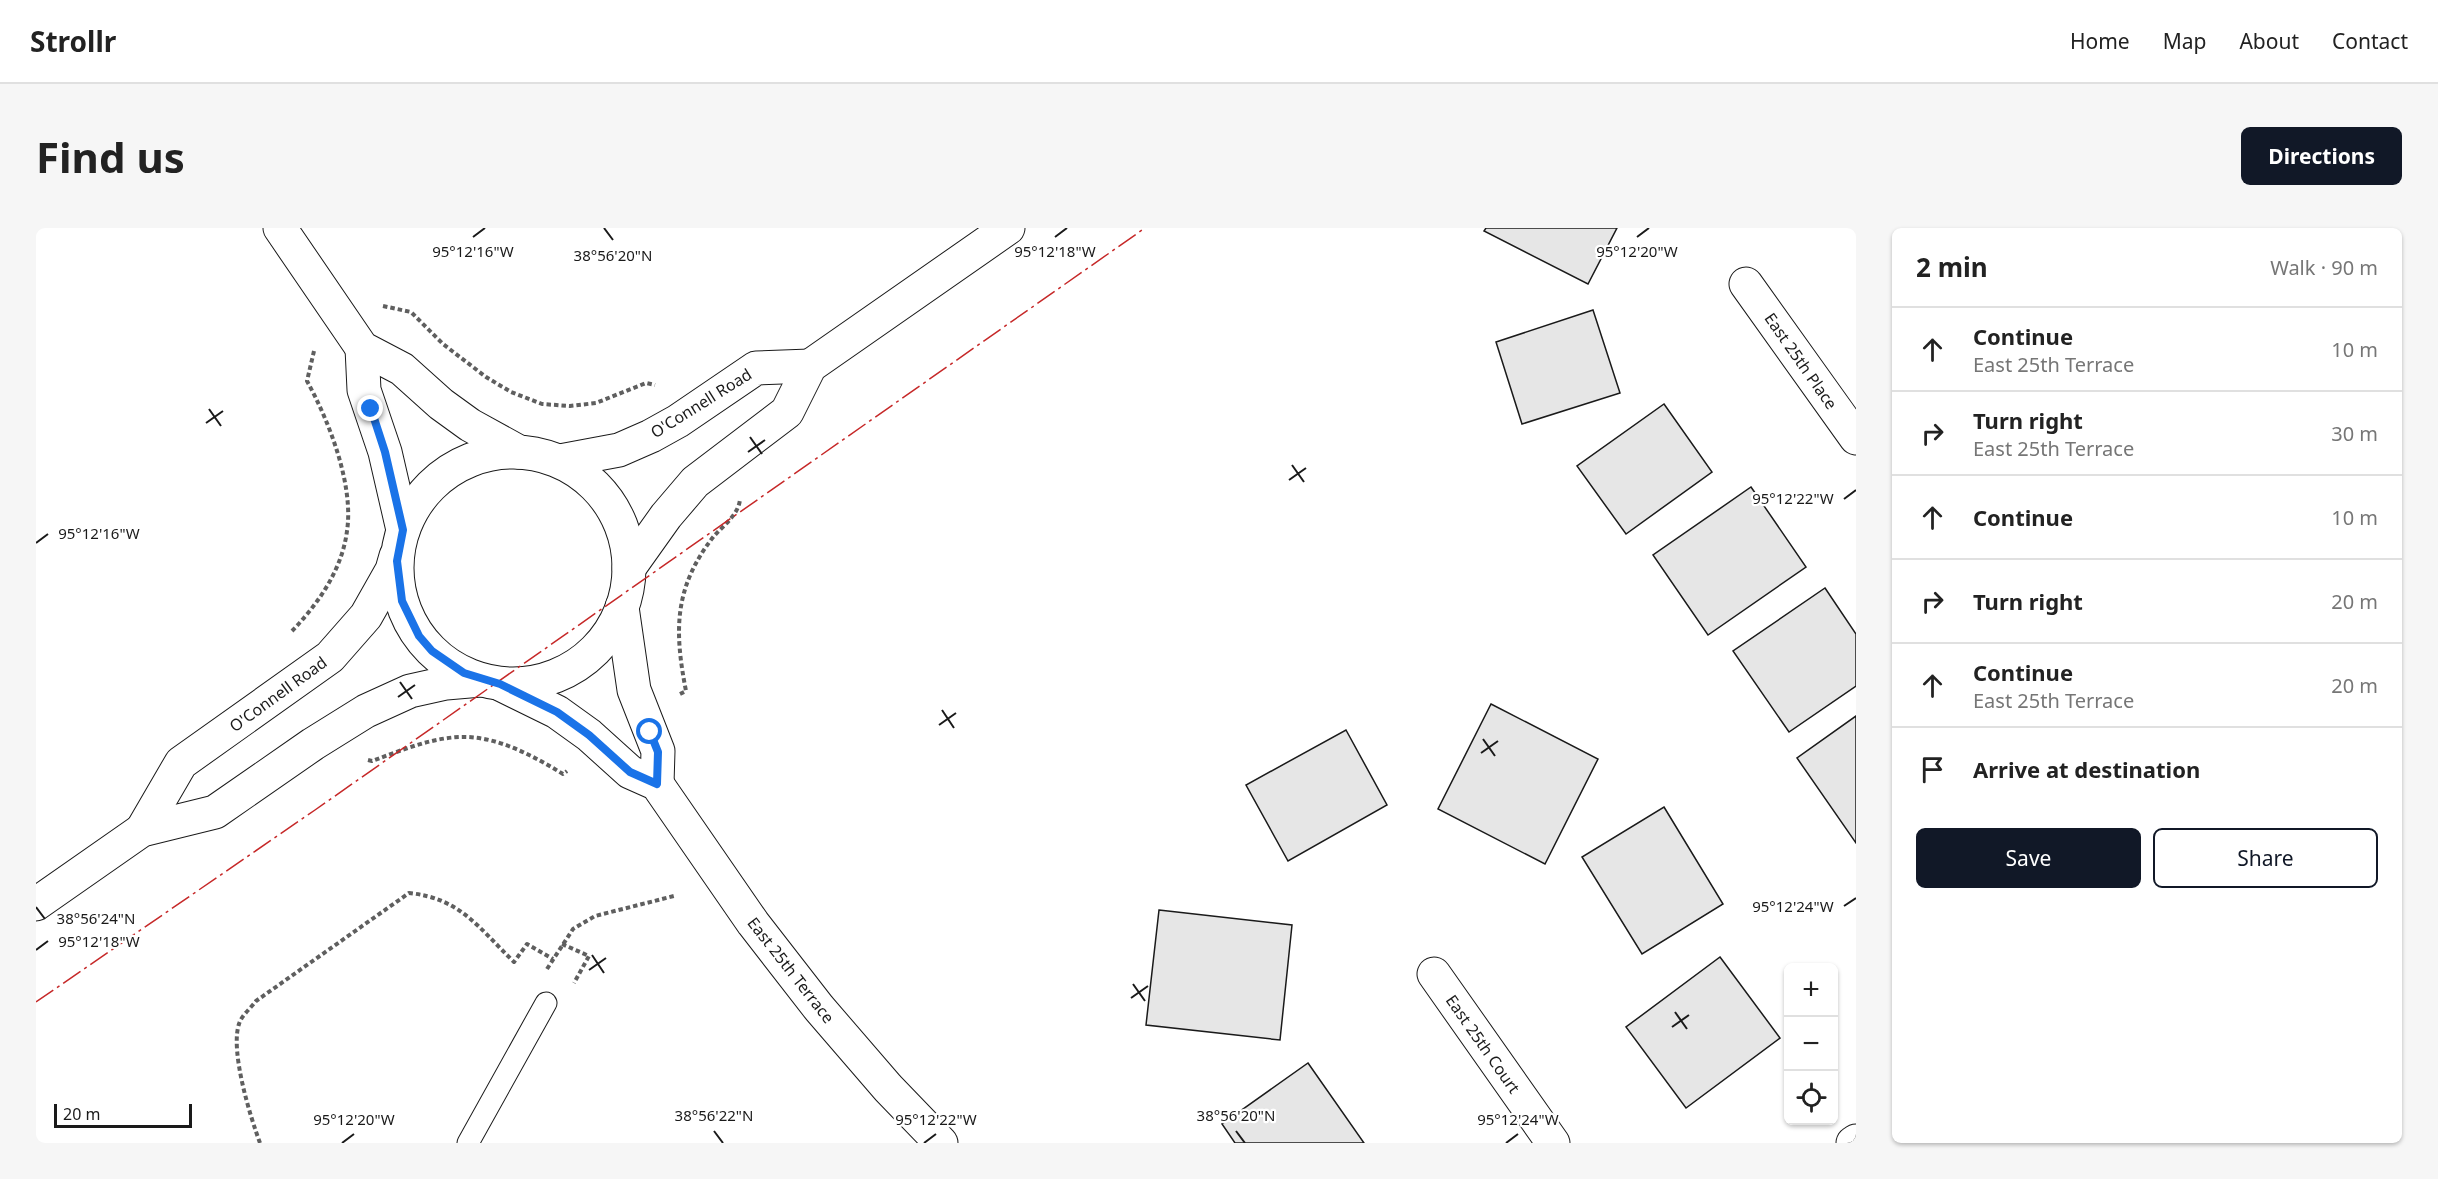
<!DOCTYPE html>
<meta charset="utf-8">
<style>
:root{--surface:#fff;--page:#f6f6f6;--text:#222;--muted:#767676;--line:#e0e0e0;--accent:#111827}
body{margin:0;font-family:"Noto Sans",sans-serif;background:var(--page);color:var(--text)}
.controls{position:absolute;right:18px;bottom:18px;display:grid;overflow:hidden;border-radius:9px;box-shadow:0 2px 4px #0004}
.controls button{width:54px;height:54px;display:grid;place-items:center;padding:0;border:0;border-bottom:2px solid var(--line);background:var(--surface);color:var(--text);font:30px sans-serif}
.scale{position:absolute;left:18px;bottom:15px;width:138px;box-sizing:border-box;padding-left:6px;border:3px solid #1a1a1a;border-top:0;font-size:16px;line-height:21px;white-space:nowrap;color:#1a1a1a;-webkit-text-stroke:4px #fff;paint-order:stroke}
.stop{position:absolute;width:18px;height:18px;margin:-14px;border:4px solid #1a73e8;border-radius:50%;background:#fff}
.stop.end{background:#1a73e8;border-color:#fff;box-shadow:0 2px 6px #0008}
.list{margin:0;padding:0;list-style:none}
h2{display:flex;justify-content:space-between;align-items:center;height:78px;margin:0;padding:0 24px;font-size:26px}
h2 small{font-size:20px;font-weight:400;color:var(--muted)}
.list li{display:grid;grid-template-columns:39px 1fr auto;gap:18px;align-items:center;box-sizing:border-box;height:84px;padding:0 24px;border-top:2px solid var(--line)}
.list b{display:block;font-size:22px;white-space:nowrap}
.list p{margin:0;font-size:20px;white-space:nowrap;color:var(--muted)}
.list em{font-size:20px;font-style:normal;color:var(--muted)}
.actions{display:flex;gap:12px;padding:18px 24px}
.actions a{flex:1;padding:14px 0;border:2px solid var(--accent);border-radius:9px;text-align:center;font-size:21px;color:var(--accent)}
.actions .main{background:var(--accent);color:#fff}
.icon{flex:none;width:33px;height:33px;fill:none;stroke:currentColor;stroke-width:2;stroke-linecap:round;stroke-linejoin:round}
.map{position:relative;flex:none;width:1820px;height:915px;overflow:hidden;border-radius:9px}
header{display:flex;align-items:center;gap:36px;box-sizing:border-box;height:84px;padding:0 30px;background:var(--surface);border-bottom:2px solid var(--line)}
header strong{font-size:28px}
nav{display:flex;gap:33px;margin-inline-start:auto;font-size:21px}
.intro{display:flex;align-items:center;justify-content:space-between;box-sizing:border-box;height:144px;padding:0 36px}
h1{margin:0;font-size:42px}
.button{padding:15px 27px;border-radius:9px;background:var(--accent);color:#fff;font-size:21px;font-weight:700}
main{display:flex;gap:36px;padding:0 36px}
aside{flex:1;background:var(--surface);border-radius:9px;box-shadow:0 2px 4px #0004}
.map>svg:first-child{display:block}
</style>
<header>
<strong>Strollr</strong>
<nav><a>Home</a><a>Map</a><a>About</a><a>Contact</a></nav>
</header>
<div class="intro"><h1>Find us</h1><a class="button">Directions</a></div>
<main>
<div class="map">
<svg width="1820" height="915" viewBox="0 0 1820 915">
<rect width="100%" height="100%" fill="#fff"/>
<g fill="#e6e6e6" stroke="#1a1a1a" stroke-width="1.5">
<polygon points="1450,0 1581,0 1552,56 1448,3"/>
<polygon points="1557,82 1584,165 1486,196 1460,114"/>
<polygon points="1628,176 1676,244 1590,306 1541,238"/>
<polygon points="1715,259 1770,339 1672,407 1617,327"/>
<polygon points="1789,360 1820,406 1820,458 1753,504 1697,423"/>
<polygon points="1455,476 1562,531 1509,636 1402,581"/>
<polygon points="1820,488 1820,615 1761,530"/>
<polygon points="1310,502 1351,577 1252,633 1210,557"/>
<polygon points="1628,579 1687,676 1606,726 1546,629"/>
<polygon points="1123,682 1256,697 1244,812 1110,797"/>
<polygon points="1684,729 1744,810 1650,880 1590,799"/>
<polygon points="1272,835 1328,915 1199,915 1186,896"/>
</g>
<g fill="none" stroke-linecap="round" stroke-linejoin="round">
<defs>
<polyline id="lane" points="432,915 510,775"/>
<g id="street">
<polyline points="1710,56 1820,210"/>
<polyline points="586,379 598,462 622,523 621,556"/>
<polyline points="464,456 521,484 553,507 594,544 621,556 717,695 783,780 852,860 905,915"/>
<polyline points="1398,746 1517,915"/>
<polyline points="1817,915 1820,913"/>
</g>
<g id="secondary">
<polyline points="244,0 326,120 366,141 405,176 434,197 483,224"/>
<polyline points="326,120 328,162 349,224 367,302"/>
<circle cx="477" cy="340" r="116"/>
<polyline points="524,233 583,222 615,208 642,193 720,140 774,138"/>
<polyline points="593,340 630,288 659,254 751,184 774,138 972,0"/>
<polyline points="106,602 145,535 294,429 330,388 356,342 360,328"/>
<polyline points="0,676 106,602 179,584 277,516 330,483 374,463 410,455 445,452"/>
</g>
</defs>
<use href="#lane" stroke="#1a1a1a" stroke-width="23"/>
<use href="#street" stroke="#1a1a1a" stroke-width="35"/>
<use href="#secondary" stroke="#1a1a1a" stroke-width="35"/>
<g stroke="#5f5f5f" stroke-width="4" stroke-dasharray="4.5 3" stroke-linecap="butt">
<polyline points="347,78 375,84 407,116 450,149 475,164 506,176 534,178 560,175 610,155 619,157"/>
<path d="M256 403C282 376 306 342 311 303 318 257 293 193 271 153L278 123"/>
<path d="M644 466 650 463C638 402 638 359 678 308 688 297 703 286 704 271"/>
<path d="M332 532 336 533C366 522 399 508 431 509 465 510 499 529 527 546L531 543"/>
<polyline points="526,716 553,728 538,755"/>
<polyline points="511,741 537,701 559,688 638,668"/>
<path d="M224 915C214 888 194 823 203 796 205 788 215 780 220 773L373 665C424 670 443 700 478 734L491 716 517 731"/>
</g>
<use href="#lane" stroke="#fff" stroke-width="21"/>
<use href="#street" stroke="#fff" stroke-width="33"/>
<use href="#secondary" stroke="#fff" stroke-width="33"/>
<polyline stroke="#c62828" stroke-width="1.5" stroke-dasharray="21 4.5 3 4.5" stroke-linecap="butt" points="0,774 279,582 1109,0"/>
</g>
<g fill="none" stroke-linecap="round" stroke-linejoin="round">
<polyline stroke="#1a73e8" stroke-width="8" points="335,181 349,224 367,302 361,333 366,373 383,408 396,423 428,445 464,456 521,484 553,507 594,544 621,556 622,524 614,504"/>
</g>
<path fill="none" stroke="#1a1a1a" stroke-width="2" d="M568 0 577 12M437 9 449 0M1019 9 1031 0M1601 9 1613 0M173 181 185 198M170 195 187 183M714 209 726 226M712 224 729 212M1256 237 1268 254M1253 252 1270 240M1808 271 1820 262M0 315 12 306M364 454 376 471M362 469 379 457M906 482 918 500M903 497 920 485M1447 511 1459 528M1445 525 1462 513M1808 678 1820 670M0 679 9 691M0 722 12 713M556 727 568 745M553 742 570 730M1097 756 1109 773M1095 770 1112 758M1639 784 1651 801M1636 799 1653 787M678 903 687 915M1200 903 1209 915M306 915 318 906M888 915 900 906M1470 915 1482 906"/>
<g text-anchor="middle" stroke-width="4.5" stroke-linejoin="round" paint-order="stroke">
<g font-size="16" fill="#1a1a1a" stroke="#fff">
<text transform="translate(1765 133) rotate(55)" y="6">East 25th Place</text>
<text transform="translate(665 175) rotate(-32)" y="6">O'Connell Road</text>
<text transform="translate(242 466) rotate(-36)" y="6">O'Connell Road</text>
<text transform="translate(755 742) rotate(52)" y="6">East 25th Terrace</text>
<text transform="translate(1447 816) rotate(55)" y="6">East 25th Court</text>
</g>
</g>
<g font-size="15" text-anchor="middle" fill="#1a1a1a" stroke="#fff" stroke-width="4.5" stroke-linejoin="round" paint-order="stroke">
<text x="1019" y="29">95°12'18"W</text>
<text x="1601" y="29">95°12'20"W</text>
<text x="437" y="29">95°12'16"W</text>
<text x="577" y="33">38°56'20"N</text>
<text x="1757" y="276">95°12'22"W</text>
<text x="63" y="311">95°12'16"W</text>
<text x="1757" y="684">95°12'24"W</text>
<text x="60" y="696">38°56'24"N</text>
<text x="63" y="719">95°12'18"W</text>
<text x="678" y="893">38°56'22"N</text>
<text x="1200" y="893">38°56'20"N</text>
<text x="318" y="897">95°12'20"W</text>
<text x="900" y="897">95°12'22"W</text>
<text x="1482" y="897">95°12'24"W</text>
</g>
</svg>
<div class="controls">
<button>+</button>
<button>−</button>
<button><svg class="icon" aria-label="locate" viewBox="0 0 24 24"><circle cx="12" cy="12" r="6"/><path d="M12 2v4M12 18v4M2 12h4M18 12h4"/></svg></button>
</div>
<div class="scale">20 m</div>
<div class="stop" style="left:614px;top:504px"></div>
<div class="stop end" style="left:335px;top:181px"></div>
</div>
<aside>
<h2>2 min<small>Walk · 90 m</small></h2>
<ul class="list">
<li><svg class="icon" aria-label="ahead" viewBox="0 0 24 24"><path d="M12 20V5M6 11l6-6 6 6"/></svg><div><b>Continue</b><p>East 25th Terrace</p></div><em>10 m</em></li>
<li><svg class="icon" aria-label="right" viewBox="0 0 24 24"><path d="M7 20v-9h11M14 6l5 5-5 5"/></svg><div><b>Turn right</b><p>East 25th Terrace</p></div><em>30 m</em></li>
<li><svg class="icon" aria-label="ahead" viewBox="0 0 24 24"><path d="M12 20V5M6 11l6-6 6 6"/></svg><div><b>Continue</b></div><em>10 m</em></li>
<li><svg class="icon" aria-label="right" viewBox="0 0 24 24"><path d="M7 20v-9h11M14 6l5 5-5 5"/></svg><div><b>Turn right</b></div><em>20 m</em></li>
<li><svg class="icon" aria-label="ahead" viewBox="0 0 24 24"><path d="M12 20V5M6 11l6-6 6 6"/></svg><div><b>Continue</b><p>East 25th Terrace</p></div><em>20 m</em></li>
<li><svg class="icon" aria-label="arrive" viewBox="0 0 24 24"><path d="M6 21V4h12l-3 4 3 4H6"/></svg><div><b>Arrive at destination</b></div></li>
</ul>
<div class="actions"><a class="main">Save</a><a>Share</a></div>
</aside>
</main>
